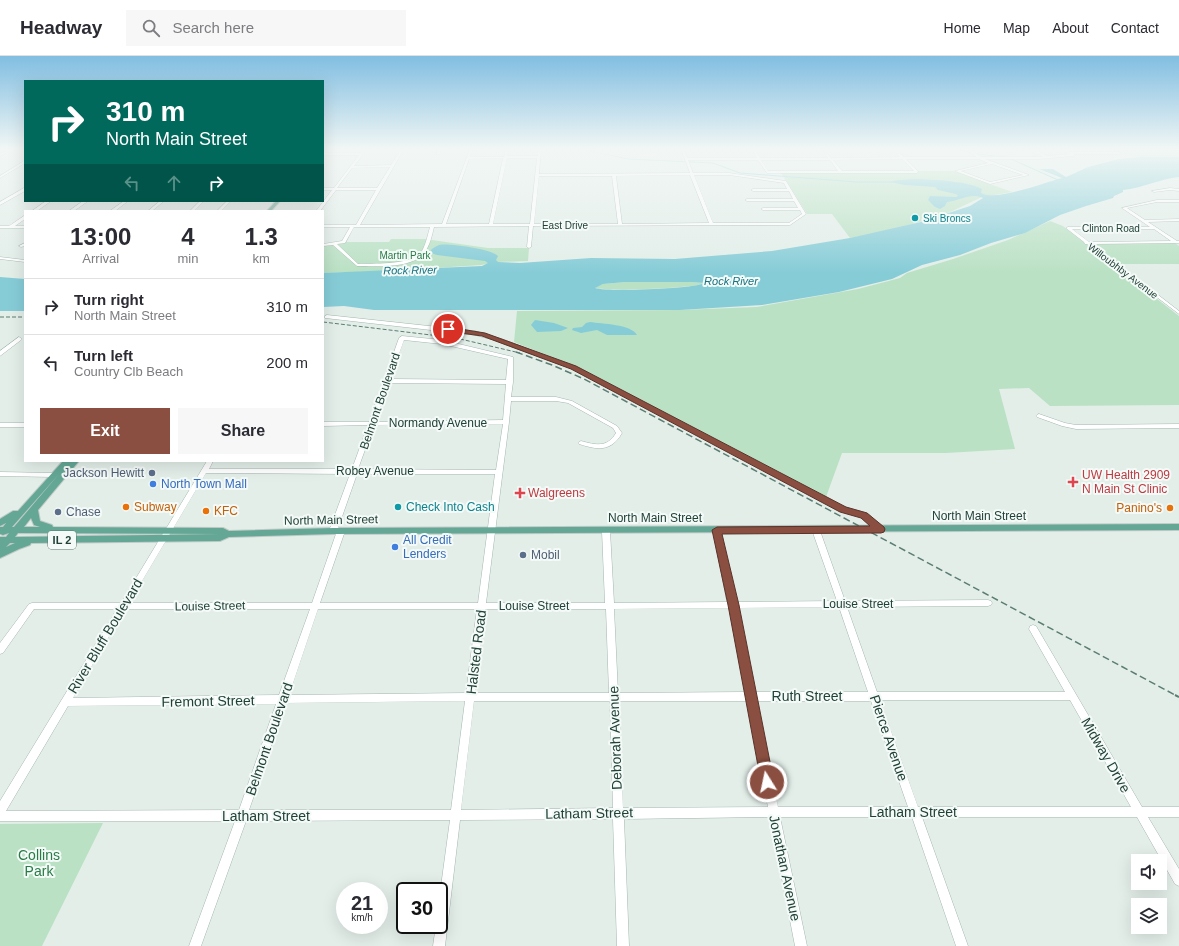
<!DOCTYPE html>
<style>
body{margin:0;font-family:Helvetica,sans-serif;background:#f7f7f7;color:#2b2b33;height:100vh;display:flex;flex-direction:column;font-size:15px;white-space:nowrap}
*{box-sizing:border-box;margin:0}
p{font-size:13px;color:#7c7c81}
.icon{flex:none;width:22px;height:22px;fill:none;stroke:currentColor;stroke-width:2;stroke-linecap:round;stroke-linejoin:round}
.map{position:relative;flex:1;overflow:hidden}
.side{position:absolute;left:24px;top:154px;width:300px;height:252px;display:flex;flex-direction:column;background:#fff;border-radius:0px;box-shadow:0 4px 16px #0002}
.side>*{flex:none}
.banner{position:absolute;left:24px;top:24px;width:300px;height:122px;border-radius:0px;box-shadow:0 4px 16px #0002;background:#00695c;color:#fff;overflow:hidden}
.fabs{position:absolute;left:1131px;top:798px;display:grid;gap:8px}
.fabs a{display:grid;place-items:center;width:36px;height:36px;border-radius:0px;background:#fff;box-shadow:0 4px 16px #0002;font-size:20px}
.speed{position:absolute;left:336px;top:826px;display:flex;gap:8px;font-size:20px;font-weight:700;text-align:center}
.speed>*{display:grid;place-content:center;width:52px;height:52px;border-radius:50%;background:#fff;box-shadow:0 4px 16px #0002;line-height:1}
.speed small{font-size:10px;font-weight:400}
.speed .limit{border:2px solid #111;border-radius:6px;background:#fff;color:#111}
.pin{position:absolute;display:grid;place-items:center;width:34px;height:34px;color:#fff;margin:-17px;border:2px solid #fff;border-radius:50%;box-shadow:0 1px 4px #0007}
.me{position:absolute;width:44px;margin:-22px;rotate:350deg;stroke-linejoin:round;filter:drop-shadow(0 0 3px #0008)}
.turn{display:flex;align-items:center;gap:14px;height:84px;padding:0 16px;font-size:18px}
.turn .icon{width:52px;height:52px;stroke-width:2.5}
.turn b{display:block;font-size:28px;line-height:34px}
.lanes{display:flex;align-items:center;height:38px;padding:0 16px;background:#0003;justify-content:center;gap:20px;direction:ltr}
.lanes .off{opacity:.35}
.eta{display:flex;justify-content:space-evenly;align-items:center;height:68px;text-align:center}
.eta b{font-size:24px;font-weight:700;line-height:28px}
.primary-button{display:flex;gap:8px;margin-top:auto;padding:8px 16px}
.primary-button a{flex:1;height:46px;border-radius:0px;background:#8a4f40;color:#fff;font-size:16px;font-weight:700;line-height:46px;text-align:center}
.primary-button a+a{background:#f7f7f7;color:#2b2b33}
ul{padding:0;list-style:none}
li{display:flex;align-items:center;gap:12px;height:56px;padding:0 16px;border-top:1px solid #e1e1e2}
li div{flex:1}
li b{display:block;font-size:15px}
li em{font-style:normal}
header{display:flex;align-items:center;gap:24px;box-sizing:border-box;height:56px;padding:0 20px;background:#fff;border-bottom:1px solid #e1e1e2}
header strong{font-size:19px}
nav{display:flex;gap:22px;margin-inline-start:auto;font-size:14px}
.search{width:280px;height:36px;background:#f7f7f7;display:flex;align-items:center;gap:10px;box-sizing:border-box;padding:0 14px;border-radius:0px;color:#7c7c81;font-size:15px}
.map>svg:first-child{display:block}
.green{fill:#bae1c4}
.water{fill:#86ccd7;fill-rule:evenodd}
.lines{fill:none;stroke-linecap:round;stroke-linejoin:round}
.stream{stroke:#86ccd7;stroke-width:1}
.minor-casing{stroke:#a5b7b0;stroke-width:1}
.major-casing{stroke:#c1cac7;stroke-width:2}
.minor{fill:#fff;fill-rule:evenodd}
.major{fill:#64a795;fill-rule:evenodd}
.rail-far2{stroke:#5b7d73;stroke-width:1;stroke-dasharray:4 2;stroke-linecap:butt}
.rail-far1{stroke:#5b7d73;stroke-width:1.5;stroke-dasharray:7 3.5;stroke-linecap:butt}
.rail{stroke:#5b7d73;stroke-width:2;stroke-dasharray:12 6;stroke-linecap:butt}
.route{fill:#8a4f40;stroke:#5a332a}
.culture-dot{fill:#0f9aa8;stroke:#f4faf7;stroke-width:1.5}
.service-dot{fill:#5c6f8a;stroke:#f4faf7;stroke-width:1.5}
.health-dot{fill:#e0444e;stroke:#f4faf7;stroke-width:1.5}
.shop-dot{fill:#3f7fe0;stroke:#f4faf7;stroke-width:1.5}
.food-dot{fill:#e8710a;stroke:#f4faf7;stroke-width:1.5}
.labels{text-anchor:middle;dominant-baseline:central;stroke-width:4;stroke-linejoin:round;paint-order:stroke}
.far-culture-label{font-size:10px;fill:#0d838f;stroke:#f4faf7;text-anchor:start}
.far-street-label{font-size:10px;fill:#214138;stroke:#f4faf7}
.far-park-label{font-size:10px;fill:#277c47;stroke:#f4faf7}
.far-water-label{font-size:11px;font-style:italic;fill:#157283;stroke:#f4faf7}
.shield{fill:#f4faf7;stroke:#607871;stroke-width:1}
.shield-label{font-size:11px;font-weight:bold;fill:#214138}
.street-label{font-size:12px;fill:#214138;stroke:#f4faf7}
.service-label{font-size:12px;fill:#4e5e75;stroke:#f4faf7;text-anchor:start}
.health-label{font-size:12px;fill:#be3a42;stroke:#f4faf7;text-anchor:start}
.shop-label{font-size:12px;fill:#366cbe;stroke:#f4faf7;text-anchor:start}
.food-label{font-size:12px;fill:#c56008;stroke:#f4faf7;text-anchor:start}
.culture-label{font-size:12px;fill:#0d838f;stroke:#f4faf7;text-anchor:start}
.near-street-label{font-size:14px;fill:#214138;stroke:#f4faf7}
.near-park-label{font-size:14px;fill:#277c47;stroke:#f4faf7}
</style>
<header>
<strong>Headway</strong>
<div class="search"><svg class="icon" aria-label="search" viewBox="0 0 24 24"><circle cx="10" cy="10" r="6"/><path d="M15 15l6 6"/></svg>Search here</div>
<nav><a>Home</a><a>Map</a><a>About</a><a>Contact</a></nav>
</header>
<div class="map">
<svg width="1179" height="890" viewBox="0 0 1179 890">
<rect width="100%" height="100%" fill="#e3eee9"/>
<!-- green -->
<path class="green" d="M1112 93H1179V101C1158 101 1131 104 1112 93Z
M919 115H954L1012 136 982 141 948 157 890 175 850 182 832 158H807L781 117Z
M1050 165 1063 170 1179 260V349L1050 350 1029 332 999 333 1015 393 946 397H842L826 441 566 307 514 286 517 255 680 254 757 251 858 233 900 222 907 217 953 203 1008 184Z
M391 183H425L488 192H529L528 205 497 206 481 209 388 215 323 217V189L345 186H389Z
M1090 187H1175L1179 190V208H1117Z
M626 226H692L704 227C694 233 607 235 594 232L603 228Z
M103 767 42 890H0V768Z"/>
<!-- water -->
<path class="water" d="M1141 101H1179V121C1160 123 1142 132 1123 134V136L1114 140 1113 142 1086 150 1060 159 1025 177 991 187 960 199 922 209 892 223 839 236 762 249 680 254H374L344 250 323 251V217L482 210 488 207 485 205 437 199 431 197V194C433 192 436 190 439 189 448 187 491 193 498 200L496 204 498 206 520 207 591 202 675 203 772 195 850 182 921 166 970 150 983 142C971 136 959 145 947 146L945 150 940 153 935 151 928 144 930 140 956 141 958 140 956 138 938 134 935 131 905 129 890 126C904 120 969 124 982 133L981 137C995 146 1046 126 1062 122L1039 113H1053L1066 121 1088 111 1119 103ZM626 226H692L704 227C695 233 606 236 595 232L603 228Z
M0 221 25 223V255H0Z
M535 264 554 267 568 272 561 275 537 276 531 269Z
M590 266C602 268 631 268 637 279H607L597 274 581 277 572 274 573 272 582 271 586 267Z"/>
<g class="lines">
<!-- stream -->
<path class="stream" d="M582 93 628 103 713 107 740 117 857 126H892
M956 93 972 97
M977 98 1005 101
M1011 103 1058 124"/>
<defs>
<path id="minor" d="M10 93H14L0 100V98Z
M364 93H367L354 110 391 109 401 93H404L360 169 442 168 470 93H473L470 101H504L506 93H509L507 100H538V93H541L539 118 690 117 681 93H684L687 102H757L752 93H754L760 102H828L822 93H824L831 102 900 101 892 93H894L904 101H977L967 93H969L981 101H1043L1032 93H1035L1047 100 1071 98H1068L1069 96H1119L1121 97 1119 98H1074L1075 99 1073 100 1039 103H985L1029 119 990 128 955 115 988 107 979 103H906L918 115 917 117H767L758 104H688L693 117H729L786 125 806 158 790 169 533 170 531 191 529 192 527 191 529 170 434 171C432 179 430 190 424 197 412 213 375 210 357 210L333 189 323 190V188L342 185 350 171H323V169H356L376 134H336L320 155H316L332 134H323V132H334L359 99H323V97H360ZM503 102 489 168H446L469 103ZM507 102H537L530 168H493ZM902 103 914 115H842L833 104ZM761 104H830L838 115H768ZM992 108 1023 119 990 126 961 115ZM390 111 377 132H337L352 112ZM690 119 709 167 622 168 616 120ZM694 119H729L784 127 787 133H753L751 134 753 135H789L793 143H747L745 144 747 145H794L798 152H763L761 153 763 154H800L802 158 789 167H713ZM539 120H612L618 168H534ZM354 171H430C428 178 426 188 422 195 412 210 374 207 358 208L337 188 345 187Z
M439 93H442L440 98 438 99 436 98Z
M24 105H25V107L0 122V120Z
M24 132H25V135L0 149V146Z
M1170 132 1179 133V135L1170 134 1154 136 1152 135Z
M1157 144H1179V146H1157L1127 152 1145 164 1179 163V165L1148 166 1177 185H1179V187L1092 188 1179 255V258L1087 188H1085L1084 186 1066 172 1068 171H1150L1122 152ZM1072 173H1154L1171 185 1089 186Z
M46 145H51L37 155H32Z
M83 145H88L74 155H69Z
M124 145H128L115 155H110Z
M160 145H164L152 155H148Z
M200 145H204L194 155H190Z
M227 145H231L221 155H217Z
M24 160H25V163L15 170H25V172H0V170H9Z
M25 187V190L21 191 19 190Z
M0 201 25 204V206L0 203Z
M327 259 475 275 502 283 576 311 845 451 867 457 885 473 884 475H878L862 461 840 455 572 313 498 285 475 279 325 262V260Z
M402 280 442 284 513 301V326L511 341H556L572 345 617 370 622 377C611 396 598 394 579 388L578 387 579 386 581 385C596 389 607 392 616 377L613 372 568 347 556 345H511L509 366 486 547H605L602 475 603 473H609L610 475 614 547 727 546 713 474 714 472H720L721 474 736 546 837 545 812 474 813 472H819L845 545 988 544 991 545 992 547 991 549 988 550 847 551 877 636H1065L1029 573 1030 570 1033 569 1036 570 1142 751H1179V761H1148L1179 813V830L1175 828 1137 761H922L968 890H956L912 761H780L807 890H795L770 761 624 763 629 890H617L613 763 460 764 445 890H433L436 869H439V845L450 764 246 765 201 890H189L235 765H0V745L117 553H34L3 597 0 598V587L29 548 32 547H121L207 405H213L209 413H352L368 369 323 370V366H369L399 282ZM404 284 442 288 508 303 506 324 390 323ZM389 327 506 328 503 364 375 366ZM503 368 496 414 358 413 374 369ZM206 417 350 418 329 475 330 477H336L337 475 357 418H495L478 547H320L345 475 344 473H338L337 475 312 547H129ZM839 551 868 636H754L737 552ZM729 552 745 636 618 637 614 553ZM125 553H310L279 639 73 642ZM318 553H477L466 637 289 639ZM485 553H606L609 637H475ZM880 644H1070L1131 751H918ZM465 645 451 754H249L286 647ZM474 645H610L613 752 461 754ZM619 645H747L768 751 623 752ZM756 645H871L908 751H778ZM276 648 239 754 6 755 68 650Z
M19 281 22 283 21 284 0 300V295Z
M1039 358 1065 367 1076 369 1179 368V372L1076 373 1062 370 1037 361 1036 360 1037 359Z
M0 367H25V371H0Z
M0 416 54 417 57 419 54 421 0 420Z"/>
<path id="major" d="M323 93H326L323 95Z
M276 145H280L271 155H267Z
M63 405H79L38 454 40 465 52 469 53 471 223 472 229 475 333 472 1179 468V474L333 478 229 481 220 485 31 487 30 489 19 493 0 502V481H6L9 477 3 479 0 478V471H3L6 467 0 470V463L13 455H18ZM59 418 14 471H12ZM31 462 34 469 40 471H24ZM18 477 220 478 15 481ZM10 487H15L6 491Z"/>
</defs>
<!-- minor casing -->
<use href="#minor" class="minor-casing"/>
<!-- major casing -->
<use href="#major" class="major-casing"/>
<!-- minor -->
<use href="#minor" class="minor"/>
<!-- major -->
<use href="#major" class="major"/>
<!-- rail-far2 -->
<path class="rail-far2" d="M0 261H25
M323 266 456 282 520 297"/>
<!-- rail-far1 -->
<path class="rail-far1" d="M516 296 552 309 584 323 1177 640"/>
<!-- rail -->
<path class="rail" d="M1175 639 1179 641"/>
</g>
<!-- sky -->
<linearGradient id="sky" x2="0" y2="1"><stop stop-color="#81bee1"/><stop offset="0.43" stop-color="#f2f7f5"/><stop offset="1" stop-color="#f2f7f5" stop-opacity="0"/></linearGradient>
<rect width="1179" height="217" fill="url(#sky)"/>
<!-- route -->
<path class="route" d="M448 271 485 277 576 310 846 451 867 457 884 471 885 473 884 476 881 477 722 478 739 549 774 726 772 731 767 733 763 731 761 726 728 549 712 474 717 471 870 470 861 462 840 456 571 313 482 280 446 275 445 273Z"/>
<!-- markers -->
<g class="culture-dot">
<circle cx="915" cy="162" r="4"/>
<circle cx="398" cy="451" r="4"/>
</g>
<g class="service-dot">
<circle cx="152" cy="417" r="4"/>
<circle cx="58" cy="456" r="4"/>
<circle cx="523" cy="499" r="4"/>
</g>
<g class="health-dot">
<path d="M1071 420h4v4h4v4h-4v4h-4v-4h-4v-4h4z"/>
<path d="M518 431h4v4h4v4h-4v4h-4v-4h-4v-4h4z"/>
</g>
<g class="shop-dot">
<circle cx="153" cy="428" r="4"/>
<circle cx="395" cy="491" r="4"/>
</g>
<g class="food-dot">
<circle cx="126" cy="451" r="4"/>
<circle cx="1170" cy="452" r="4"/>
<circle cx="206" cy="455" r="4"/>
</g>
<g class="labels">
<!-- far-culture labels -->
<g class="far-culture-label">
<text x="923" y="162">Ski Broncs</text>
</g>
<!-- far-street labels -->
<g class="far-street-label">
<text x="565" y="169">East Drive</text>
<text x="1111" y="172">Clinton Road</text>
<text transform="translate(1123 215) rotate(37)">Willoubhby Avenue</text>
</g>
<!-- far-park labels -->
<g class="far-park-label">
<text x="405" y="199">Martin Park</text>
</g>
<!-- far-water labels -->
<g class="far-water-label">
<text transform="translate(410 214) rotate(-1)">Rock River</text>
<text x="731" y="225">Rock River</text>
</g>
<!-- shield labels -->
<rect class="shield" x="48" y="475" width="28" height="18" rx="3"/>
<g class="shield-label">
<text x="62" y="484">IL 2</text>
</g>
<!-- street labels -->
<g class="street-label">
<text transform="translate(380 345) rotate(-71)">Belmont Boulevard</text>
<text x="438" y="367">Normandy Avenue</text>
<text x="375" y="415">Robey Avenue</text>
<text x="979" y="460">North Main Street</text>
<text x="655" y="462">North Main Street</text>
<text transform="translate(331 464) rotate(-1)">North Main Street</text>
<text x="858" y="548">Louise Street</text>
<text transform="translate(210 550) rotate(-1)">Louise Street</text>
<text x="534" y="550">Louise Street</text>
</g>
<!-- service labels -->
<g class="service-label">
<text x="144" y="417" text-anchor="end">Jackson Hewitt</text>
<text x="66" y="456">Chase</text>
<text x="531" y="499">Mobil</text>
</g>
<!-- health labels -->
<g class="health-label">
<text x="1082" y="419">UW Health 2909<tspan x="1082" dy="14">N Main St Clinic</tspan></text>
<text x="528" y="437">Walgreens</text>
</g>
<!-- shop labels -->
<g class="shop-label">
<text x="161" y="428">North Town Mall</text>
<text x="403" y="484">All Credit<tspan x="403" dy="14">Lenders</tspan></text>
</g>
<!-- food labels -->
<g class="food-label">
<text x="134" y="451">Subway</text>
<text x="1162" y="452" text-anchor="end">Panino's</text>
<text x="214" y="455">KFC</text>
</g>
<!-- culture labels -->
<g class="culture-label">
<text x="406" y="451">Check Into Cash</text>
</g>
<!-- near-street labels -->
<g class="near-street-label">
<text transform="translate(105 580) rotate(-59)">River Bluff Boulevard</text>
<text transform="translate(476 596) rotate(-83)">Halsted Road</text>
<text x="807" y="640">Ruth Street</text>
<text transform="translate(208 645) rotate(-1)">Fremont Street</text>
<text transform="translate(615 682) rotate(-92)">Deborah Avenue</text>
<text transform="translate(889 682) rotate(71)">Pierce Avenue</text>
<text transform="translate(269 683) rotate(-71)">Belmont Boulevard</text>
<text transform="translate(1106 699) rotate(60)">Midway Drive</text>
<text x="913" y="756">Latham Street</text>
<text transform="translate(589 757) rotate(-1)">Latham Street</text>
<text x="266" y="760">Latham Street</text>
<text transform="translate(785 812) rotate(78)">Jonathan Avenue</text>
</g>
<!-- near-park labels -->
<g class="near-park-label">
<text x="39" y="799">Collins<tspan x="39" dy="16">Park</tspan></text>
</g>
</g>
</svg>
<div class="fabs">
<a><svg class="icon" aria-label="sound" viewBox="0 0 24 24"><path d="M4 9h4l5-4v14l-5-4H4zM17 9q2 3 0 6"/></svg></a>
<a><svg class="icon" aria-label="layers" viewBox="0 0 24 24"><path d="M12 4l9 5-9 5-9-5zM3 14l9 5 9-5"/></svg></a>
</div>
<div class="speed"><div>21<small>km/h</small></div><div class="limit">30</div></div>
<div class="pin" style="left:448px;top:273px;background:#d93025"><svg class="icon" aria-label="arrive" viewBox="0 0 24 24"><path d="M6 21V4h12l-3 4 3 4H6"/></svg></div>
<svg class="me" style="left:767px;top:726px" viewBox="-20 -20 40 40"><circle r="17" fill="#8a4f40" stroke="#fff" stroke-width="3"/><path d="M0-11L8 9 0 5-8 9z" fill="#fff"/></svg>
<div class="banner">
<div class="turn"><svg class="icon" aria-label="right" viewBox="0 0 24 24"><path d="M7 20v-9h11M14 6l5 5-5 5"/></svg><div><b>310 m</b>North Main Street</div></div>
<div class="lanes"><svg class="icon off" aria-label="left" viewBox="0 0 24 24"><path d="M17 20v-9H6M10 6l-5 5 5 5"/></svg><svg class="icon off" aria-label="ahead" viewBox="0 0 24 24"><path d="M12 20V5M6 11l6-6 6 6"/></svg><svg class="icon" aria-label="right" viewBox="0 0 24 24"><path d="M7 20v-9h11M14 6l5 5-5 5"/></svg></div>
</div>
<section class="side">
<div class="eta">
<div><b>13:00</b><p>Arrival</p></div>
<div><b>4</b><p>min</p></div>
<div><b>1.3</b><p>km</p></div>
</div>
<ul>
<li><svg class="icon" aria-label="right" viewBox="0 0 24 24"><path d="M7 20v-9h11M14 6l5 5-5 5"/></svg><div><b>Turn right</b><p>North Main Street</p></div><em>310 m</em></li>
<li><svg class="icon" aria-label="left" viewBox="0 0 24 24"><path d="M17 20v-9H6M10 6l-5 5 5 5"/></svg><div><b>Turn left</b><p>Country Clb Beach</p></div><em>200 m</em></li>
</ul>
<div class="primary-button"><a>Exit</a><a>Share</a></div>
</section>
</div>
